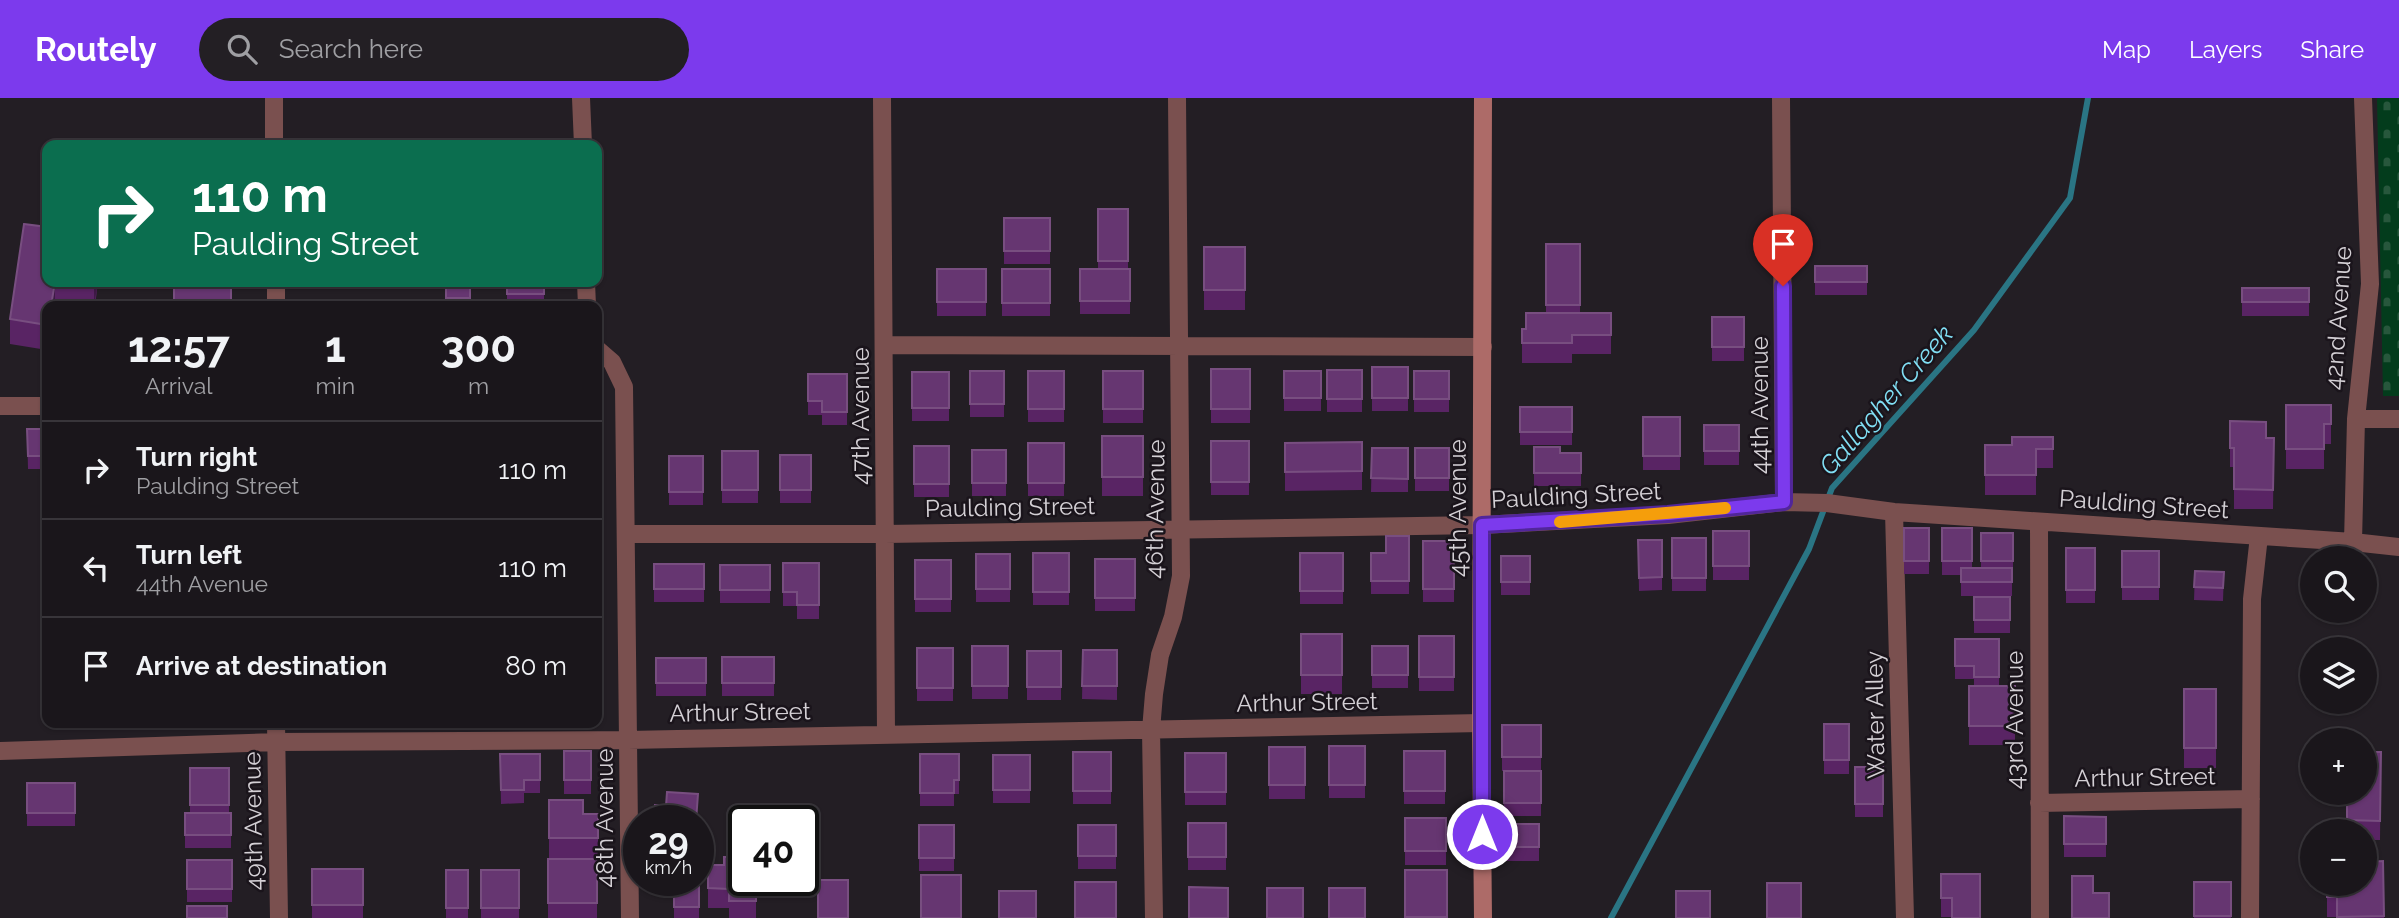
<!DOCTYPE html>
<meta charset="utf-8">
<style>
body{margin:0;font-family:Raleway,sans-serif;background:#231f24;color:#f1f3f6;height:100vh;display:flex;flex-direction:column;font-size:26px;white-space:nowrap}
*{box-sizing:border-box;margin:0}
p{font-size:23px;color:#9f9fa3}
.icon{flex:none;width:38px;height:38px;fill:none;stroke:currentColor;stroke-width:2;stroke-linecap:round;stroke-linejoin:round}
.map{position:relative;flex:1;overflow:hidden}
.panel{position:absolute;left:42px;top:203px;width:560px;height:427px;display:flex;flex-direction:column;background:#1a161b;border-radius:14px;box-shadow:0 2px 5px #0004,0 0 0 2px #38353a}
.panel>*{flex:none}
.top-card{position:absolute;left:42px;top:42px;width:560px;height:147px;border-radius:14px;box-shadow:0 2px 5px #0004,0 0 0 2px #38353a;background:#0b6e4f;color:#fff;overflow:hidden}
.controls{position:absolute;left:2300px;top:448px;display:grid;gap:14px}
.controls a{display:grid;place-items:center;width:77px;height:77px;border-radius:50%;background:#1a161b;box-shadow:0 2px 5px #0004,0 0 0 2px #38353a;font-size:35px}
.speed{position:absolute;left:623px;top:707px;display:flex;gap:14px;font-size:35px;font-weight:700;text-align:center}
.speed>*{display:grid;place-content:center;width:91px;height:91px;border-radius:50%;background:#1a161b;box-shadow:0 2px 5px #0004,0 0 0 2px #38353a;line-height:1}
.speed small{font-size:18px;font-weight:400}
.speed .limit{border:4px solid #111;border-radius:10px;background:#fff;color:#111}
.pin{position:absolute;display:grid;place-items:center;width:60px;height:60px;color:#fff;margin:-72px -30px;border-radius:50% 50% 50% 0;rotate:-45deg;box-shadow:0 0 7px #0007}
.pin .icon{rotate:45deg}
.me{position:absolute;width:77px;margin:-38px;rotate:0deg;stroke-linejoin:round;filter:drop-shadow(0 0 5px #0008)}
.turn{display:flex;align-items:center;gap:24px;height:147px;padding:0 35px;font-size:32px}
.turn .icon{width:91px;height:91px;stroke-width:2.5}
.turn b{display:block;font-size:49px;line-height:60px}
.eta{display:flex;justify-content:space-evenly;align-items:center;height:119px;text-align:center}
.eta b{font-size:42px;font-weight:700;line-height:49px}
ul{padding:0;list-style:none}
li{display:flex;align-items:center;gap:21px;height:98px;padding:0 35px;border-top:2px solid #38353a}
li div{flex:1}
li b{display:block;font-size:26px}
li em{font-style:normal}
header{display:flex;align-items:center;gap:42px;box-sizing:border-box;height:98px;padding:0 35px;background:#7c3aed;color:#fff}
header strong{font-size:33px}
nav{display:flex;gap:38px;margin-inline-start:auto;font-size:24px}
.search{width:490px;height:63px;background:#231f24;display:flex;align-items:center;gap:18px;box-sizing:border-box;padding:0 24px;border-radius:38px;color:#9f9fa3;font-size:26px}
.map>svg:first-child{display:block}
.cemetery{fill:url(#cemetery-stones)}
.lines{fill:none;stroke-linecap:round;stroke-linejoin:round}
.stream{stroke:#2a7584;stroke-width:6}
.street{stroke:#7a504f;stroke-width:18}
.secondary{stroke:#ad6b68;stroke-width:18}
.wall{fill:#592464}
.shaded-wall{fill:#3e1a46}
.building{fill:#663671;stroke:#784e80;stroke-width:2}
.route-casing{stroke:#51269a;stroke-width:18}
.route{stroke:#7c3aed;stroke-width:12}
.slow{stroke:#f59e0b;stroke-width:12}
.labels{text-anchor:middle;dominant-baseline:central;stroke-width:5;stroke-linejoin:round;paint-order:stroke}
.street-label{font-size:24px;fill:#d4d0d5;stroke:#1a141b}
.water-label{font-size:26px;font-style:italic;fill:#81dff4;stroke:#1a141b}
</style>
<header>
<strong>Routely</strong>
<div class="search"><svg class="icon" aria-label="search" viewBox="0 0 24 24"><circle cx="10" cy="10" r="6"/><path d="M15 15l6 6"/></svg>Search here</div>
<nav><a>Map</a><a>Layers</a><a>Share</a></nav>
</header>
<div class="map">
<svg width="2399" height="820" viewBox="0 0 2399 820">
<defs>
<pattern id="cemetery-stones" width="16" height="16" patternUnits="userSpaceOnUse" patternTransform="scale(1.75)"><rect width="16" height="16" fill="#033c1c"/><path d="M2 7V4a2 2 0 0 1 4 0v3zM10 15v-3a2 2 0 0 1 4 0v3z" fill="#27573c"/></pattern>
</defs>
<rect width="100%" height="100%" fill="#231e24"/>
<!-- cemetery -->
<path class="cemetery" d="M2377 0H2399V298H2383Z"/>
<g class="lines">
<!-- stream -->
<path class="stream" d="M1611 820 1809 451 1832 390 1974 232 2070 100 2088 0"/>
<!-- street -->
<path class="street" d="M274 0V47
M581 0 583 47
M882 0 886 635
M1781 0 1784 404
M276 184V208
M586 184 587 208
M884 247 1483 249
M597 251 612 264 624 289 630 820
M0 308H47
M2356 321H2399
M1894 414 1905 820
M2039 424 2040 820
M627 436H885L1482 427 1668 417 1784 404 1827 405 1894 414 2353 444 2399 449
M2353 444 2356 321 2370 186 2363 0
M276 625 279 820
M0 653 276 644 628 642 1481 625
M2039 705 2251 701
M1154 820 1151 632 1154 596 1160 557 1173 519 1181 478 1177 0
M2250 820 2252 501 2259 438"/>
<!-- secondary -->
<path class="secondary" d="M1483 820 1481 625 1483 0"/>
</g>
<!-- wall -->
<path class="wall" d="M1098 111H1128V171H1130V216H1080V171H1098Z
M1004 120H1050V166H1004Z
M1546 146H1580V215H1611V256H1572V265H1522V231H1526L1546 215Z
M1204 149H1245V212H1204Z
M1815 168H1867V197H1815Z
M937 171H986V218H937Z
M1002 171H1050V218H1002Z
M47 184H98L95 208H47V252L10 246V221Z
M188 184H231V208L188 190Z
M446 184H470V208H446Z
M507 184H544V208H507Z
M2242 190H2309V218H2242Z
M1712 219H1744V263H1712Z
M1372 269H1408V313H1372Z
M1211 271H1250V325H1211Z
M1327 272H1362V314H1327Z
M970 273H1004V319H970Z
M1028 273H1064V324H1028Z
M1103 273H1143V325H1103Z
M1284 273H1321V313H1284Z
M1414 273H1449V314H1414Z
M912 274H949V323H912Z
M808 276H847V327H822V317H808Z
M2286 307H2331V346H2324V371H2286Z
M1520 309H1572V347H1520Z
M1643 319H1680V372H1643Z
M2230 323 2266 340H2274L2273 411H2234V369H2230Z
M1704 327H1739V367H1704Z
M27 331H47V371H28Z
M1102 338H1143V398H1102Z
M2053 339V370H2036V397H1985V347H2012Z
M1211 343H1249V397H1211Z
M1362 344V392L1285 393V345Z
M1028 345H1064V398H1028Z
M914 348H949V399H914Z
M1534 349 1560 355H1581V388H1534Z
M1372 350H1408V394H1371Z
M1415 350H1449V393H1415Z
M972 352H1006V398H972Z
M722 353H758V405H722Z
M780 357H811V405H780Z
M669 358H703V407H669Z
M1904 430H1929V476H1904Z
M1942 430H1972V470H1981V435H2013V476H2012V498H1961V477H1942Z
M1713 433H1749V482H1713Z
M1409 438V496H1371V455H1386Z
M1672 440H1706V493H1672Z
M1638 442H1662V492L1639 493Z
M1423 443H1454V504H1423Z
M2066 450H2095V505H2066Z
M2122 453H2159V502H2122Z
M1033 455H1069V507H1033Z
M1300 455H1343V506H1300Z
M976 456H1010V504H976Z
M1501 458H1530V497H1501Z
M1095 461H1135V513H1095Z
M915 462H951V514H915Z
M783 465H819V521H797V508H783Z
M654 466H704V504H654Z
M720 467H770V505H720Z
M2195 473 2224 474 2223 503 2194 502Z
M1974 499H2010V535H1974Z
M1301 536H1342V596H1301Z
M1419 538H1454V593H1419Z
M1955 541H1999V588H2015V647H1969V588H1974V581H1955Z
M972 548H1008V601H972Z
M1372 548H1408V590H1372Z
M917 550H953V603H917Z
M1083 552H1117V602L1082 601Z
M1027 553H1061V602H1027Z
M722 559H774V598H722Z
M656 560H706V598H656Z
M2184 591H2216V670H2184Z
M1824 626H1849V676H1824Z
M1502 627H1541V673H1502Z
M1329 648H1365V700H1329Z
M1269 649H1305V701H1269Z
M564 653H591V696H564Z
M1404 653H1445V706H1404Z
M1073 654H1111V706H1073Z
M2381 654 2380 742H2364V733H2347V695Z
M1185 655H1226V707H1185Z
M500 656H540V695H524V705L501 706Z
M920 656H959V696H954V708H920Z
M993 657H1030V705H993Z
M1855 669H1883V719H1855Z
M190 670H229V715H231V750H185V715H190Z
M1504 673H1541V718H1504Z
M27 685H75V728H27Z
M549 702 583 716H598V760H549Z
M2064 718 2106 719V759H2064Z
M1405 720H1446V767H1405Z
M1188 725H1226V772H1188Z
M1506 726H1539V763H1506Z
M744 727V740L733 741 732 729Z
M919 727H954V773H919Z
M1078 727H1116V771H1078Z
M548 761H597V820H548Z
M187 762H232V804H187Z
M2383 763 2384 820H2337V819H2327V786Z
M708 767H724L756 782V820H729V810H708Z
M312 771H363V820H312Z
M446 772H468V820H446Z
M481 772H519V820H481Z
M1405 772H1447V820H1405Z
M1941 776H1980L1952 819H1941Z
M699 777V820H674V782Z
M2194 784H2231V820H2194Z"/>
<!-- shaded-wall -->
<path class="shaded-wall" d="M55 184V208H51Z
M95 184H98L94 208V189Z"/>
<!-- building -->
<path class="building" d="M1098 111H1128V163H1098Z
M1004 120H1050V153H1004Z
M24 126 47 129V184H55L51 208H47V227L10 221Z
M1546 146H1580V207H1546Z
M1204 149H1245V192H1204Z
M1815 168H1867V184H1815Z
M937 171H986V204H937Z
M1002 171H1050V205H1002Z
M1080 171H1130V203H1080Z
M58 184H95L94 189Z
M446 184H470V200H446Z
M507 184H544V196H507Z
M174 190H231V208H174Z
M2242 190H2309V204H2242Z
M1526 215H1611V237H1572V245H1522V231H1526Z
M1712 219H1744V249H1712Z
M1372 269H1408V300H1372Z
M1211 271H1250V311H1211Z
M1327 272H1362V301H1327Z
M970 273H1004V306H970Z
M1028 273H1064V311H1028Z
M1103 273H1143V311H1103Z
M1284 273H1321V300H1284Z
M1414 273H1449V301H1414Z
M912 274H949V310H912Z
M808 276H847V314H822V303H808Z
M2286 307H2331V326H2324V351H2286Z
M1520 309H1572V334H1520Z
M1643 319H1680V358H1643Z
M2230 323 2266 324V340H2274L2273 392 2234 391V350H2230Z
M1704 327H1739V353H1704Z
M27 331H47V358H28Z
M1102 338H1143V379H1102Z
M2012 339H2053V351H2036V377H1985V347H2012Z
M1211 343H1249V384H1211Z
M1362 344V373L1285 374V345Z
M1028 345H1064V385H1028Z
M914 348H949V386H914Z
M1534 349H1560V355H1581V375H1534Z
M1372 350H1408V381L1371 380Z
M1415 350H1449V380H1415Z
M972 352H1006V385H972Z
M722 353H758V392H722Z
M780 357H811V392H780Z
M669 358H703V394H669Z
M1904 430H1929V463H1904Z
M1942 430H1972V463H1942Z
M1713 433H1749V468H1713Z
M1981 435H2013V463H1981Z
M1386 438H1409V483H1371V455H1386Z
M1672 440H1706V480H1672Z
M1638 442H1662V479L1639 480Z
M1423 443H1454V491H1423Z
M2066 450H2095V492H2066Z
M2122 453H2159V489H2122Z
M1033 455H1069V494H1033Z
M1300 455H1343V493H1300Z
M976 456H1010V491H976Z
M1501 458H1530V484H1501Z
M1095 461H1135V500H1095Z
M915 462H951V501H915Z
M783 465H819V507H797V494H783Z
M654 466H704V491H654Z
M720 467H770V492H720Z
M1961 470H2012V484H1961Z
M2195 473 2224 474 2223 490 2194 489Z
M1974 499H2010V522H1974Z
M1301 536H1342V577H1301Z
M1419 538H1454V579H1419Z
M1955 541H1999V579H1974V568H1955Z
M972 548H1008V588H972Z
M1372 548H1408V577H1372Z
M917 550H953V590H917Z
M1083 552H1117V588H1082Z
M1027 553H1061V589H1027Z
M722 559H774V585H722Z
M656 560H706V585H656Z
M1969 588H2015V628H1969Z
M2184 591H2216V650H2184Z
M1824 626H1849V662H1824Z
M1502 627H1541V659H1502Z
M1329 648H1365V687H1329Z
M1269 649H1305V687H1269Z
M564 653H591V682H564Z
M1404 653H1445V693H1404Z
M1073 654H1111V693H1073Z
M2364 654H2381L2380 723 2347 722V695H2364Z
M1185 655H1226V694H1185Z
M500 656H540V682H524V692H501Z
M920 656H959V682H954V695H920Z
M993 657H1030V692H993Z
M1855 669H1883V706H1855Z
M190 670H229V707H190Z
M1504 673H1541V705H1504Z
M27 685H75V715H27Z
M667 694 698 696 696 723H654L655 707 666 708Z
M549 702H583V716H598V740H549Z
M185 715H231V737H185Z
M2064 718 2106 719V746H2064Z
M1405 720H1446V753H1405Z
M1188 725H1226V759H1188Z
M1506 726H1539V749H1506Z
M744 727V733L733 735 732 729Z
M919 727H954V760H919Z
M1078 727H1116V758H1078Z
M724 759H744V782H756V803H729V791L708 790V767H724Z
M548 761H597V805H548Z
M187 762H232V791H187Z
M2383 763 2384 818 2337 819V799H2327V786H2364V764Z
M312 771H363V807H312Z
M446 772H468V810H446Z
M481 772H519V810H481Z
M1405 772H1447V819H1405Z
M1941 776H1980V820H1952V800H1941Z
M698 777H699V809H674V782H698Z
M921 777H961V820H921Z
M2072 778H2093V795H2109V820H2072Z
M818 782H848V820H818Z
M1075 784H1116V820H1075Z
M2194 784H2231V818H2194Z
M1767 785H1801V820H1767Z
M1189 789 1228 790V820H1189Z
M1267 790H1303V820H1267Z
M1329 790H1365V820H1329Z
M999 793H1036V820H999Z
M1676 793H1710V820H1676Z
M187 808H227V820H187Z"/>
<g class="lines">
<defs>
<path id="route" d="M1482 736V427L1668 416 1784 404 1783 188"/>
</defs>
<!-- route casing -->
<use href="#route" class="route-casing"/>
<!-- route -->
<use href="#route" class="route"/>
<!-- slow -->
<path class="slow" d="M1560 424 1725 410"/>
</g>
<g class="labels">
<!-- street labels -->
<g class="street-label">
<text transform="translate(2338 220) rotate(-86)">42nd Avenue</text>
<text transform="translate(1759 307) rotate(-90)">44th Avenue</text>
<text transform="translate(860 318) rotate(-90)">47th Avenue</text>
<text transform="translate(1576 397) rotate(-3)">Paulding Street</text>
<text transform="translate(2144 406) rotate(4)">Paulding Street</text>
<text transform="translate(1010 409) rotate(-1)">Paulding Street</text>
<text transform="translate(1457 410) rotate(-90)">45th Avenue</text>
<text transform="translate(1155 411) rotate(-89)">46th Avenue</text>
<text transform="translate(1307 604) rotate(-1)">Arthur Street</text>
<text transform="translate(740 614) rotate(-1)">Arthur Street</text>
<text transform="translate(1875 617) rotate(-91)">Water Alley</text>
<text transform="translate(2014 622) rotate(-90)">43rd Avenue</text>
<text transform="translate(2145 679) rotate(-1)">Arthur Street</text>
<text transform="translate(604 720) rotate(-90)">48th Avenue</text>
<text transform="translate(253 723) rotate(-91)">49th Avenue</text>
</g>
<!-- water labels -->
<g class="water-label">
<text transform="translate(1886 302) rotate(-49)">Gallagher Creek</text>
</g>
</g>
</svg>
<div class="controls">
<a><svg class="icon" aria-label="search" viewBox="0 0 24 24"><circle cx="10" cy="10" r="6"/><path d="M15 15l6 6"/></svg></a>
<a><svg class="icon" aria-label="layers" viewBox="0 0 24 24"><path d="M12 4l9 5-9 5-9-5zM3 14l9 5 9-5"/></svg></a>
<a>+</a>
<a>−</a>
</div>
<div class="speed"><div>29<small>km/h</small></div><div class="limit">40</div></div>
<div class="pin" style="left:1783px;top:188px;background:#d93025"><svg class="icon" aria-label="arrive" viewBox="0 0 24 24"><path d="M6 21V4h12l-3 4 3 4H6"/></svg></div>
<svg class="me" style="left:1482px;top:736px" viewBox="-20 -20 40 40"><circle r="17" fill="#7c3aed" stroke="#fff" stroke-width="3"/><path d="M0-11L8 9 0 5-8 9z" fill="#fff"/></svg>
<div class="top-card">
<div class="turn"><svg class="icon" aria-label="right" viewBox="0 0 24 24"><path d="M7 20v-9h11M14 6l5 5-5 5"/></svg><div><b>110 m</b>Paulding Street</div></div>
</div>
<section class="panel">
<div class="eta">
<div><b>12:57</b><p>Arrival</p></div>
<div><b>1</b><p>min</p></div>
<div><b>300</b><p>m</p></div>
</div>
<ul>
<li><svg class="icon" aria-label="right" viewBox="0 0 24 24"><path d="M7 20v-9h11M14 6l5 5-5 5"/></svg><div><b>Turn right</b><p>Paulding Street</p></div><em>110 m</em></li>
<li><svg class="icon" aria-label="left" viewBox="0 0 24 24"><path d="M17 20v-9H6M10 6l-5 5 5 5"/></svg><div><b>Turn left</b><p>44th Avenue</p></div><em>110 m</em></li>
<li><svg class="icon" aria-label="arrive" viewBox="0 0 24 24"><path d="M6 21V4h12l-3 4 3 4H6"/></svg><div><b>Arrive at destination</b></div><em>80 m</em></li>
</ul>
</section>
</div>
